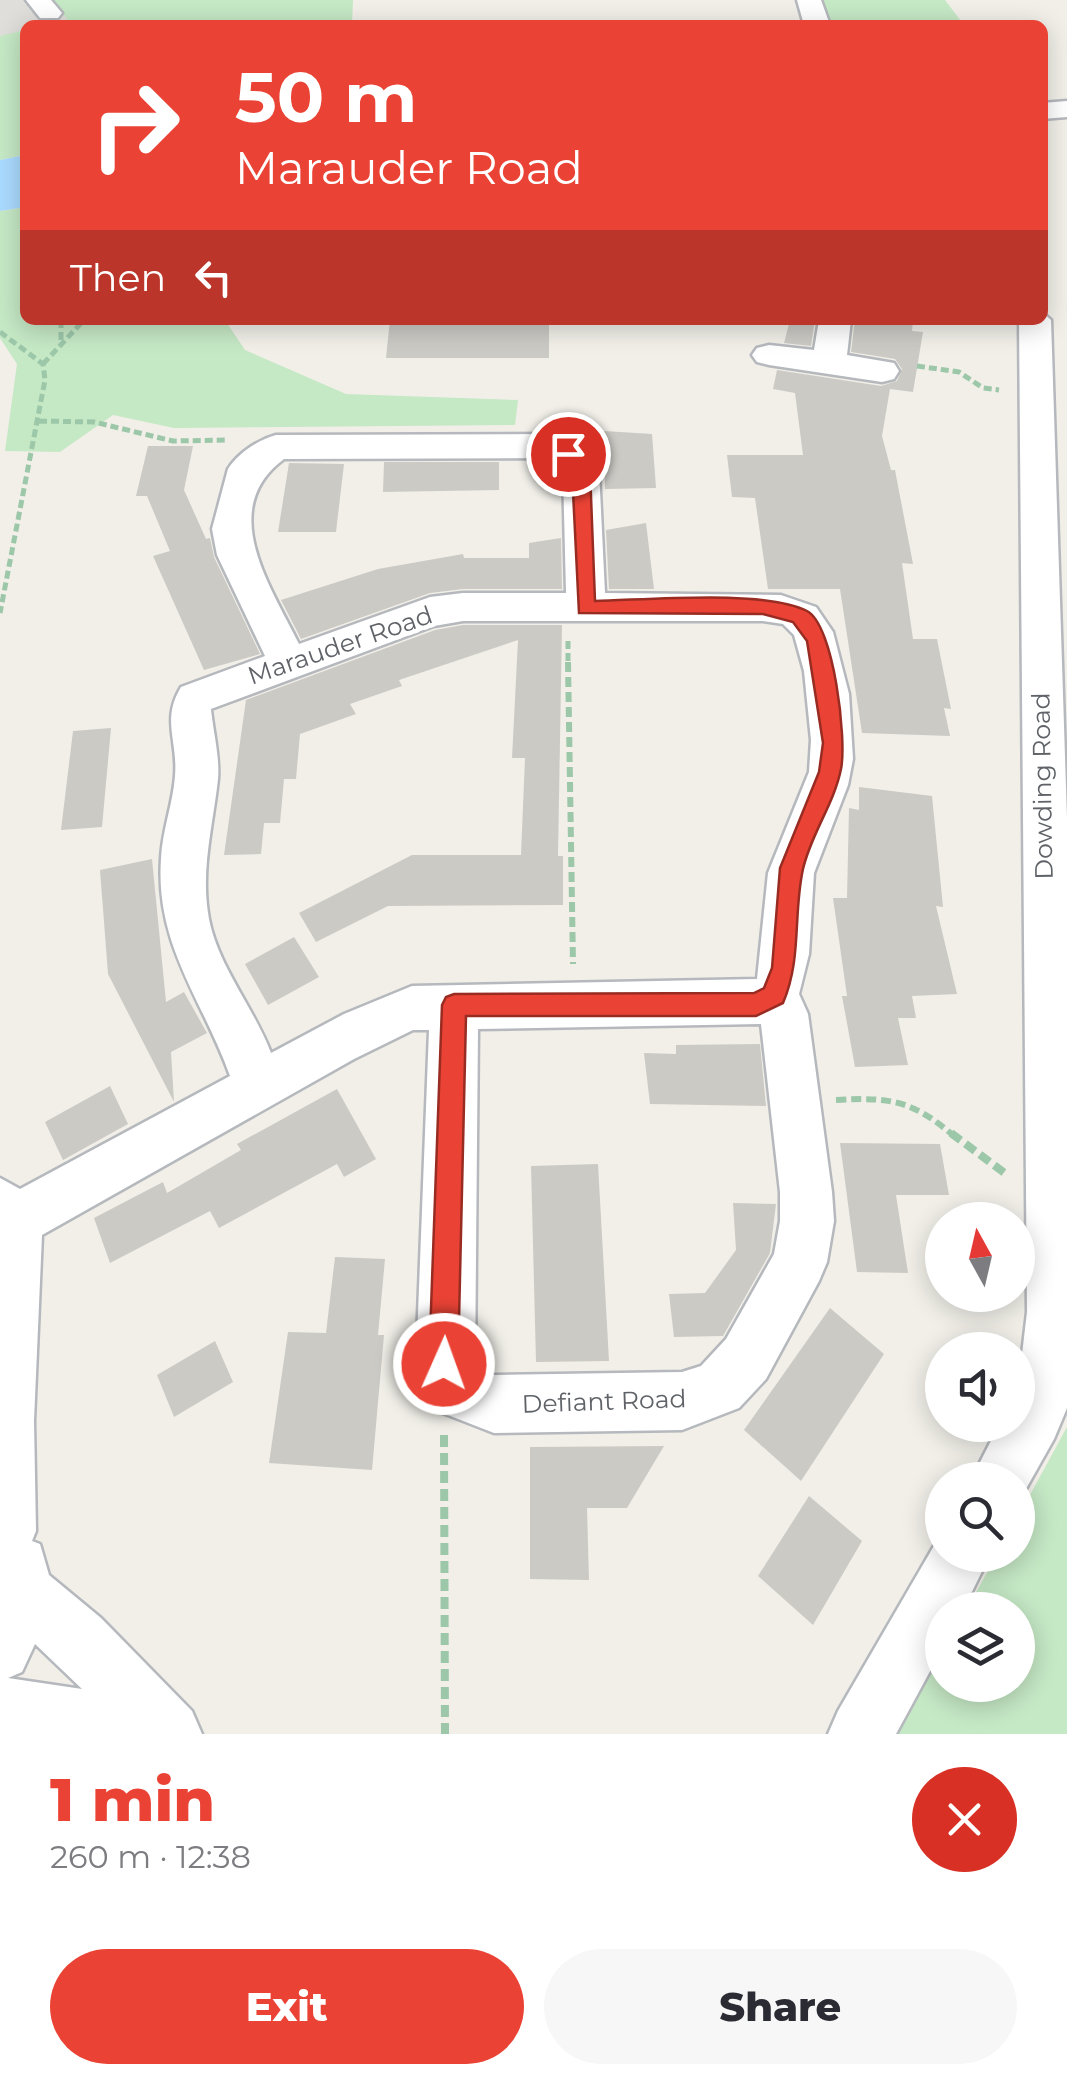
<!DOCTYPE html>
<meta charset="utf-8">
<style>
body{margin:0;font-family:Montserrat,sans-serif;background:#f7f7f7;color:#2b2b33;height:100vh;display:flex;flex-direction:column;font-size:38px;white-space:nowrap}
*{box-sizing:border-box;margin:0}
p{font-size:32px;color:#7c7c81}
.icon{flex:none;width:55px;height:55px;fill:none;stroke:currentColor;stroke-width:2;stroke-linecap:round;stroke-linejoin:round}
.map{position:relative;height:1734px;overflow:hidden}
.side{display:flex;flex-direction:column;background:#fff;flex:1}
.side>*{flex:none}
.top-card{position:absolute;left:20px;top:20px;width:1028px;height:305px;border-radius:15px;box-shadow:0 5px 25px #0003;background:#ea4335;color:#fff;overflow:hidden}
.needle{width:65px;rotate:352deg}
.fabs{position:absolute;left:925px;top:1202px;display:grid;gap:20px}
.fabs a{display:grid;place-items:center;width:110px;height:110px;border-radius:50%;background:#fff;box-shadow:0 5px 25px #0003;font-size:50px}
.pin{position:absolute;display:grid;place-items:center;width:85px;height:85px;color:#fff;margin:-42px;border:5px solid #fff;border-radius:50%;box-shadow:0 2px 10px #0007}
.me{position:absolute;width:110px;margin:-55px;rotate:2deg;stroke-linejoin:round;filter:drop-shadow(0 0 8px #0008)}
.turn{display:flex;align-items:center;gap:35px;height:210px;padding:0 50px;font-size:45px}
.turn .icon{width:130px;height:130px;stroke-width:2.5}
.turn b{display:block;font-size:70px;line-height:85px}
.then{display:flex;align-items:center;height:95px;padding:0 50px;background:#0003;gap:20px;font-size:38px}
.round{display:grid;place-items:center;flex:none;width:105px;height:105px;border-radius:52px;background:#f7f7f7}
.head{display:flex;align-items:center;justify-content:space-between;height:170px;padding:0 50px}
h1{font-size:60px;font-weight:800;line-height:75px;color:#ea4335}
.primary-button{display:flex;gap:20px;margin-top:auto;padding:20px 50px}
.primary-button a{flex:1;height:115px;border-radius:60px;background:#ea4335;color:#fff;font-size:40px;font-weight:800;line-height:115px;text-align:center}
.primary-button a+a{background:#f7f7f7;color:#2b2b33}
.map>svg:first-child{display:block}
.industrial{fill:#e0deda}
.green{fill:#c5e8c5}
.water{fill:#aadaff}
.building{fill:#cccac5}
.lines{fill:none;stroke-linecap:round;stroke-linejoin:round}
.minor-casing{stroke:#b5b8bc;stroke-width:5}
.path-far3{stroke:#9cc7a9;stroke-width:4;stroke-dasharray:6 2.5;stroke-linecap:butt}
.path-far2{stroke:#9cc7a9;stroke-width:5;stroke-dasharray:8 4;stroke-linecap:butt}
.path-far1{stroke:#9cc7a9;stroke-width:6;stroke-dasharray:10 5;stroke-linecap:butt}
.path{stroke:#9cc7a9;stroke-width:8;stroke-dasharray:12 6;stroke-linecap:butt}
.minor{fill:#fff;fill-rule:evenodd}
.route{fill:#ea4335;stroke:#982c22;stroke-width:2.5}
.labels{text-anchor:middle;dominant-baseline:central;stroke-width:9;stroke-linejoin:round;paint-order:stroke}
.street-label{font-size:25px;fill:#5f6368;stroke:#fff}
</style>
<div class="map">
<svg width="1067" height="1734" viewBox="0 0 1067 1734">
<rect width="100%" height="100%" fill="#f1efe8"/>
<!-- industrial -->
<path class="industrial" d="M0 0H48L75 25H25V114L0 118Z"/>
<!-- green -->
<path class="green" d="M48 0H353L352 25H46L68 19Z
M810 0H945L964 25H817Z
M25 30V155L0 160V36Z
M25 207V320H225L245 350 346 394 518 400 515 425 174 428 113 415 60 452 5 451 17 364 0 338V211Z
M1067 1427V1734H898L942 1653V1685H1018V1610H966L997 1555H1018V1517Z"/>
<!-- water -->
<path class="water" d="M25 155V207L0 211V160Z"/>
<!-- building -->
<path class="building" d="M390 320H549V358H386Z
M790 320H815L811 346 784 343Z
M855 320H913L912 331 923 332 913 392 890 389 882 436 891 470H895L913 564 902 563 913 639H937L951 709 944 708 950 736 862 733 840 589H768L755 498 732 497 727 455H803L795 393 773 389 777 370 881 386 897 381 902 369 895 359 851 352Z
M604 431 652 434 656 488 605 489Z
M148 446H193L184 490 206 539 210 538 214 557 260 654 204 670 153 556 170 551 147 496H136Z
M384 462H499V490L383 492Z
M289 463 344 464 336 532H278Z
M646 523 654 589H609L606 530Z
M561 538 562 589H463L430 593 301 639 281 600 378 569 463 554 464 558H529V543Z
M463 625H562L558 856H563V905L388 906 316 942 299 913 412 855H521L525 758H512L518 640 399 680 402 686 350 704 356 714 300 734 296 779H284L280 823H264L261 854 224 855 246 700 435 630Z
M111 728 102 827 61 830 73 731Z
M859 787 932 796 943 907 936 906 957 994 912 996 916 1018H898L908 1065 855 1067 842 996H847L833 898H847L849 808 859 810Z
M152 859 166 1002 184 992 207 1033 171 1052 174 1102 108 974 100 870Z
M294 937 319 977 268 1005 245 964Z
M760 1044 766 1106 650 1104 644 1053 676 1054V1045Z
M110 1086 128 1124 63 1160 45 1122Z
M337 1089 376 1159 344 1177 337 1164 219 1228 210 1211 110 1263 94 1218 163 1182 167 1193 241 1150 237 1144Z
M840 1143 940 1144 949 1195H896L908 1273 857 1272Z
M598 1164 609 1361 536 1362 531 1166Z
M733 1203 776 1204 770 1253 723 1336 674 1337 669 1294 705 1293 736 1250Z
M335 1257 385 1259 378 1335H384L372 1470 269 1463 288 1332 326 1333Z
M830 1308 884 1354 801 1481 744 1430Z
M215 1341 233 1382 174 1417 157 1375Z
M664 1446 627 1508H587L589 1580 530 1579V1447Z
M809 1496 862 1541 813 1625 758 1576Z"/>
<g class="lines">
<defs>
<path id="minor" d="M26 0H51L62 13 58 18H40Z
M797 0H821L830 25H804Z
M1067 101V117L1042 119V103Z
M1042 312 1051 320 1067 819V1408L1054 1439 1018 1503V1480H971L999 1425H1018V1388L1027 1312 1019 320H1042Z
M819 320H851L847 355 894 363 899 371 894 379 882 382 769 365 757 362 752 355 757 348 769 345 814 350Z
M544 434 582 445 599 470 605 593 781 595 816 607 833 632 849 694 853 759 848 785 814 873 809 954 799 994 808 1014 832 1192 834 1221 827 1262 819 1281 766 1379 739 1408 682 1430 494 1433 435 1410 416 1365 429 1030H413L354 1059 42 1235 34 1421 36 1531 32 1541 40 1544 49 1575 101 1618 192 1711 202 1734H0V1178L20 1189 230 1076C203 1000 155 945 161 859 162 831 173 804 175 776 178 740 161 720 181 687L265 656 217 555 212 529 228 469C238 453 258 440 276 435ZM544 458 556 461 563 471 566 593H463L430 597 299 644C271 587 216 509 284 459ZM463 621H763L783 624 794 635 804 671 811 740 809 772 768 873 757 979 412 986 344 1014 271 1053C254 1008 218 966 209 919 200 871 213 826 218 779 220 757 213 731 211 709L434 626ZM761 1024 780 1192V1221L774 1254 726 1339 701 1366 682 1372 494 1375 475 1368 478 1029ZM35 1644 82 1689 8 1678 22 1672Z
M942 1532V1555H990L963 1610H942V1649L896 1734H828L838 1711Z"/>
</defs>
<!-- minor casing -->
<use href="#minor" class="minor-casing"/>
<!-- path-far3 -->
<path class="path-far3" d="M1042 196V202"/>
<!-- path-far2 -->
<path class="path-far2" d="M61 320V346
M0 332 43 364 45 380 0 613
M43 364 84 320
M917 366 959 372 983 388 999 390
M39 421 94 422 173 441 226 440
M568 641V664"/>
<!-- path-far1 -->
<path class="path-far1" d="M568 662 573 964
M836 1100C890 1097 912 1100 954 1136"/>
<!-- path -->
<path class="path" d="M951 1133 1006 1174
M444 1435 445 1734"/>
<!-- minor -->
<use href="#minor" class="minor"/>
</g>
<!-- route -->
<path class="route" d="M568 447 575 449 590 470 595 601C647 600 764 589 807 611 834 625 847 740 841 769 834 804 811 834 803 869 793 914 802 959 783 1003L756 1016H466L458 1364 454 1375 444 1379 434 1375 429 1364 442 1005 446 997 454 994 754 993 764 988 772 968 780 868 819 772 823 743 807 641 793 622 763 614 579 613 572 471 560 454Z"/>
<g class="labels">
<!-- street labels -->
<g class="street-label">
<text transform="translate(340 645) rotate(-19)">Marauder Road</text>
<text transform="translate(1042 786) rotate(-91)">Dowding Road</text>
<text transform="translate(604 1401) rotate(-2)">Defiant Road</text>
</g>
</g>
</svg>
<div class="fabs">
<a><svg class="needle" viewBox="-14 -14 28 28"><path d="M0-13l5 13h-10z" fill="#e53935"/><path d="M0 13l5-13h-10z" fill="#7c7c81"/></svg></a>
<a><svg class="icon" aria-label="sound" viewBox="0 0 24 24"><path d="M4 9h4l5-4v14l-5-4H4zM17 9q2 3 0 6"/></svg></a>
<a><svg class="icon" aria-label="search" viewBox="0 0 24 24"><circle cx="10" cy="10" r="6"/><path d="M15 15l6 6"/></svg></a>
<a><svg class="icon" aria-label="layers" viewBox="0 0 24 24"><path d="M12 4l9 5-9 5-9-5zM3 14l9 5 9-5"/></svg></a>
</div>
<div class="pin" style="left:568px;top:454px;background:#d93025"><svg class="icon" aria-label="arrive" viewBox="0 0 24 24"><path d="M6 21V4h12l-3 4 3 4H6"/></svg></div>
<svg class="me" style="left:444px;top:1364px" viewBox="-20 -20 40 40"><circle r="17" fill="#ea4335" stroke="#fff" stroke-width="3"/><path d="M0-11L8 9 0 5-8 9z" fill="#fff"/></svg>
<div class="top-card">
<div class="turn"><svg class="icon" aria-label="right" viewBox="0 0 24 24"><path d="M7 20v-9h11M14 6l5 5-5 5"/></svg><div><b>50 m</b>Marauder Road</div></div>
<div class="then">Then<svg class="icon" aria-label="left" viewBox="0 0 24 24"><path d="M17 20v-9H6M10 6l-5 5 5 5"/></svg></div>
</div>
</div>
<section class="side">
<div class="head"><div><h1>1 min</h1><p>260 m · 12:38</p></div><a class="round" style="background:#d93025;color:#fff"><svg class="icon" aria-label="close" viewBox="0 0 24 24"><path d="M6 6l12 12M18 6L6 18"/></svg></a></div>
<div class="primary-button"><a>Exit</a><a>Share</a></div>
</section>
